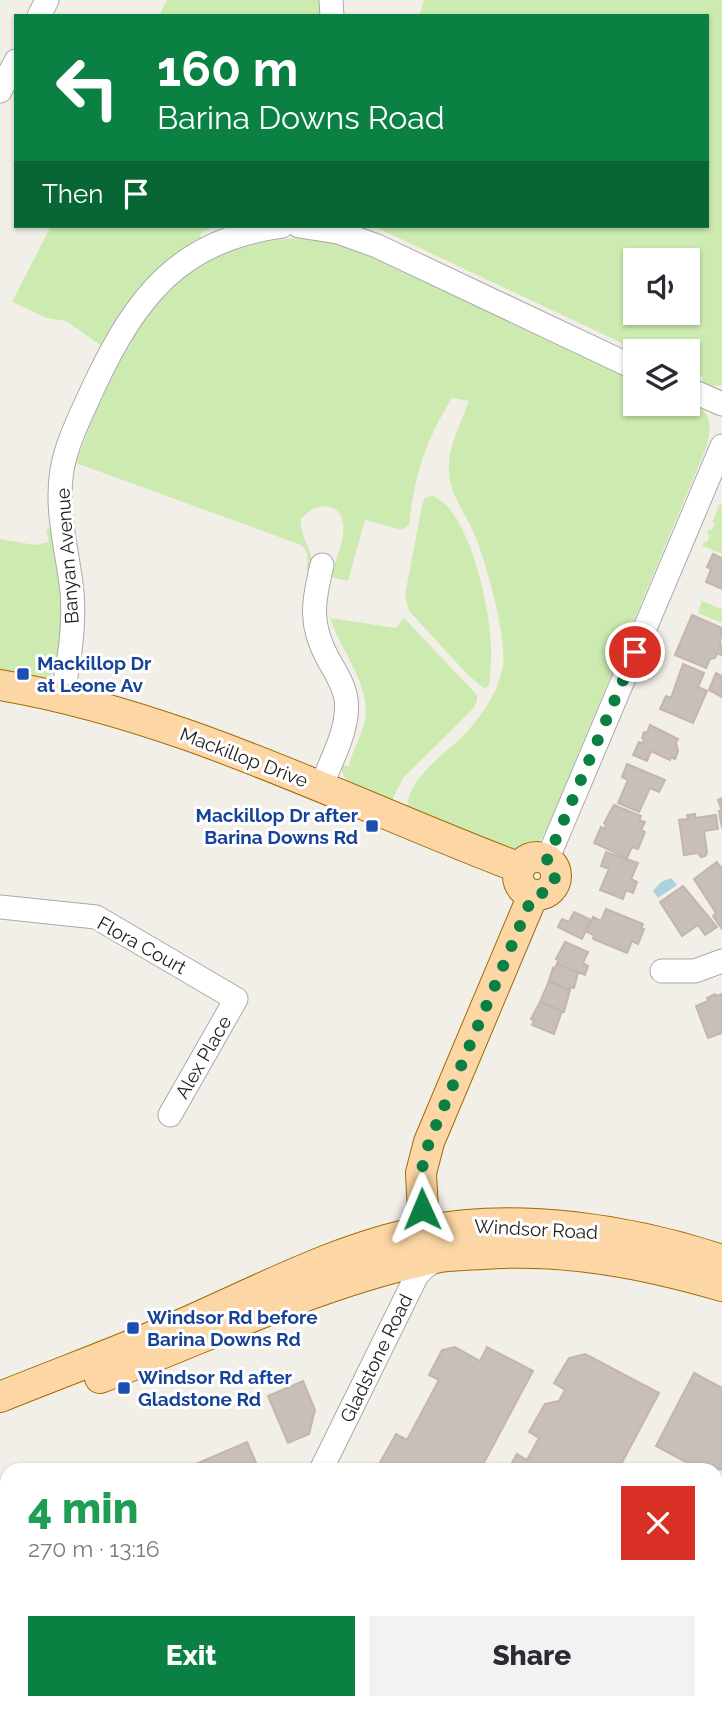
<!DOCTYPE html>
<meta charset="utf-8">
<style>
body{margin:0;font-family:Raleway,sans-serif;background:#f2f2f3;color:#2b2b33;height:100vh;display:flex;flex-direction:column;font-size:26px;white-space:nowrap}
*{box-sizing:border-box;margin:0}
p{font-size:23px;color:#7c7c81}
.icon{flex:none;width:38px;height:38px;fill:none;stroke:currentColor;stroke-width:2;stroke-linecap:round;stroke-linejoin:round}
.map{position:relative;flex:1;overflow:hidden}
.drawer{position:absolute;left:0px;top:1463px;width:723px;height:247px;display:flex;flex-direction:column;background:#fff;border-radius:21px 21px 0 0;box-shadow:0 2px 5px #0004}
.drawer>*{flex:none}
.top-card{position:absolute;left:14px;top:14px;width:695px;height:214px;border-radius:0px;box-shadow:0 2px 5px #0004;background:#0b8043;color:#fff;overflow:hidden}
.controls{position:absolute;left:623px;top:248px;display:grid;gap:14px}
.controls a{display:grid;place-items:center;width:77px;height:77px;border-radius:0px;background:#fff;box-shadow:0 2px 5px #0004;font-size:35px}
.pin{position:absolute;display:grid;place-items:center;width:60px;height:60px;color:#fff;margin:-30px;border:4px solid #fff;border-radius:50%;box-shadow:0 2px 7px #0007}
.me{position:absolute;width:77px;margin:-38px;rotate:359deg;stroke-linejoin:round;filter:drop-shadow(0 0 5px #0008)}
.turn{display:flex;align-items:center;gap:24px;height:147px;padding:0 28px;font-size:32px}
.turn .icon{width:91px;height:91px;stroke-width:2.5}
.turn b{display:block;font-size:49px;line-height:60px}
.then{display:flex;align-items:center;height:66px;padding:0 28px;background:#0003;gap:14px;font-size:26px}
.round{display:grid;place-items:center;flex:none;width:74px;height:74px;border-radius:0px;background:#f2f2f3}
.overview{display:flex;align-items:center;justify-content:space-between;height:119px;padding:0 28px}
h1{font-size:42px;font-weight:800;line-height:52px;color:#1e9e55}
.cta{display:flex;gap:14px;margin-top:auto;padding:14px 28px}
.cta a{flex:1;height:80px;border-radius:0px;background:#0b8043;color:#fff;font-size:28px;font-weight:800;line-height:80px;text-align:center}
.cta a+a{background:#f2f2f3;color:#2b2b33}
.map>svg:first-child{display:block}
.grass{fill:#cdebb0;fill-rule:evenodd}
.water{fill:#aad3df}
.building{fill:#c7bfb8;stroke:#c4b6ab;stroke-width:2}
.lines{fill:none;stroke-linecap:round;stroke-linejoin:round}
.minor-casing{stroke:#a9a9a9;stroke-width:25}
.major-casing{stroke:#a06b00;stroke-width:32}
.minor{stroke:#fff;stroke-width:23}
.major{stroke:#fcd6a4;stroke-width:30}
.route{stroke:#0b8043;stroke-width:12;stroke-dasharray:0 21.6}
.transit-dot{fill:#1a4fb4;stroke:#fff;stroke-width:2.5}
.labels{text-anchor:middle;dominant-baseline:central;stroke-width:6;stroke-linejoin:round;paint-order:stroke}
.street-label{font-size:19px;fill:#222;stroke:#fff}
.transit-label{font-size:19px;font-weight:bold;fill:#164399;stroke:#fff;text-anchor:start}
</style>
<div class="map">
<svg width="722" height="1709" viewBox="0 0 722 1709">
<rect width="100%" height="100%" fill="#f2efe9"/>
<!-- grass -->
<path class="grass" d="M167 0H321L322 16H159Z
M424 0H722V385L711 387 703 383V377L688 371V352H641L373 226H707V16H419ZM635 261H688V313H635Z
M51 226H216L201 233 200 241 103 347 66 321 47 318 12 302Z
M298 238C327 240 350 246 377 257L635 379V404H688V400C712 412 713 422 706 448L558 802C549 821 543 851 518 853L407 807C409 777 445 754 465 734 483 714 498 693 503 665 507 638 485 557 473 531 464 512 450 494 449 472 447 449 461 423 469 401L452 398C425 442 415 474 409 525L402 530 365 520 348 581 330 577C335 561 346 539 343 523 339 500 314 503 301 519 299 538 316 551 311 571L306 569C309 560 308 551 301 545L76 463C90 423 106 386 127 350 135 336 142 320 152 308 189 262 241 241 298 238Z
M432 496C467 506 488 601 490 634 492 649 491 663 490 678L489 685 485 689 467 674 409 611 405 595 422 505 425 498Z
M720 504 722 505V554L702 546 704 542H707L710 535 707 534 709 529 712 530 715 523 712 522Z
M53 528 62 592 63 624 57 669 48 678 0 673V539L35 545 49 542 46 529Z
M702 601 722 609V623L698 613Z
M330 618 396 628 404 618 477 695V701L472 710 403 778 392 801C375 794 340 788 341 765L349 766C352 750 362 736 365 720 371 685 341 651 330 618Z"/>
<!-- water -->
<path class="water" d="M671 878 677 885 658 898 653 891 661 882Z"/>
<!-- building -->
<path class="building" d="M713 554 722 558V589L706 582 711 569 707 567Z
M692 615 722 628 720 642 722 652 721 655 717 653 715 658 710 659 706 668 675 655Z
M683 664 704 673 698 687 707 691 693 723 660 709 666 696 671 698Z
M716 673 722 676V697L709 690Z
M650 725 678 739 676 743 678 751 675 759 671 757 670 760 651 751 647 761 633 755 639 742 643 743 644 740 642 738 644 732 647 733Z
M627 764 665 780 659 792 650 788 639 812 618 803 628 780 622 777Z
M722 798V828L719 811H722L718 800Z
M614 805 641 816 639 820 645 822 641 830 645 832 638 849 632 847 627 858 594 843 601 827 604 829 606 825 604 823Z
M695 814V818L716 815 718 829 704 831 707 853 705 856 701 857 698 853 684 855 679 820 688 819 687 815Z
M606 852 638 863 631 879 637 882 633 893 626 890 623 899 600 890 609 869 601 866Z
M717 862 722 869V929L713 916 716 913 694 879Z
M683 886 717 927 705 935 698 925 682 936 660 902Z
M606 909 643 924 641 928 644 929 638 944 632 941 627 953 593 939 594 935 587 932 593 917 601 921Z
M574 912 591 920 582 939 558 927 562 919 569 922Z
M565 942 588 952 583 963 588 966 585 975 557 964 558 960 556 959Z
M557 964 578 973 574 988 571 987 570 990 549 981 553 968 554 969Z
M549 981 570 990 564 1012 540 1002Z
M715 994 716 996 722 994V1033L708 1038 696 1006 708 1001 707 998Z
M540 1002 562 1011 554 1034 532 1025 534 1020 531 1019Z
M455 1347 480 1361 487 1347 533 1371 480 1470 377 1468 396 1434 407 1440 439 1380 429 1375 442 1350Z
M585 1354 659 1393 618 1470H508L517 1454 527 1460 539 1438 529 1432 545 1404 559 1401 565 1390 554 1383 569 1358Z
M694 1373 722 1388V1470L719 1468 716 1474V1470H701L656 1446Z
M303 1381 315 1410 309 1434 288 1443 268 1396Z
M247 1442 257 1465 254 1470H182Z
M7 1552V1675L0 1671V1555Z
M722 1562V1633L717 1630 716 1632V1574Z
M716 1693 722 1697V1709H645L648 1703H716Z
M24 1703H77L73 1709H36Z"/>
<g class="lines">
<defs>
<path id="minor" d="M331 0 332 16
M39 16 47 0
M0 91 16 61
M299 226 338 232 377 246 635 368
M688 389 722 404
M62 697C69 662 75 628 72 592 68 552 55 511 62 470 67 441 82 413 94 386 136 297 179 240 282 226
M321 787C331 760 350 728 346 699 344 685 335 671 328 659 309 624 313 602 322 565
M547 860 722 446
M0 907 96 917 236 999 170 1115
M662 971H695L722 961
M321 1470 417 1275 425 1267 439 1258
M431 1703 443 1709
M195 1709 198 1703"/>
<path id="major" d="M0 685C183 716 348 803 520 868
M518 876a19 19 0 1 1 38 0a19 19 0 1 1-38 0Z
M424 1231 421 1173 429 1142 533 895
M100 1378C212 1336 322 1280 440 1257 453 1255 468 1255 482 1254 564 1248 643 1263 722 1286
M0 1397C62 1372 125 1349 187 1322 264 1288 341 1247 424 1231 518 1212 632 1230 722 1260"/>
</defs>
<!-- minor casing -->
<use href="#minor" class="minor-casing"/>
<!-- major casing -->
<use href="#major" class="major-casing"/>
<!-- minor -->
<use href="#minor" class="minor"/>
<!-- major -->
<use href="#major" class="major"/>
</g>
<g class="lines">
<!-- route -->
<path class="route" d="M422 1209 421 1172 429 1142 533 895 547 892 555 883 554 867 547 860 635 652"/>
</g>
<!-- markers -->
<g class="transit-dot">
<rect x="16" y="667" width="14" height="14" rx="3.5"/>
<rect x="365" y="819" width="14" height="14" rx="3.5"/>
<rect x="126" y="1321" width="14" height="14" rx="3.5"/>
<rect x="117" y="1381" width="14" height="14" rx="3.5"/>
</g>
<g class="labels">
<!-- street labels -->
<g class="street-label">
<text transform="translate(67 556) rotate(-94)">Banyan Avenue</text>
<text transform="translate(244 757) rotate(21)">Mackillop Drive</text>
<text transform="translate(142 945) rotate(29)">Flora Court</text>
<text transform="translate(203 1057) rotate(-60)">Alex Place</text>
<text transform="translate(536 1229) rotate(3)">Windsor Road</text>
<text transform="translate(376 1358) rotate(-64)">Gladstone Road</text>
</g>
<!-- transit labels -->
<g class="transit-label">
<text x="37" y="663">Mackillop Dr<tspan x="37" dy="22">at Leone Av</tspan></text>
<text x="358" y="815" text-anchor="end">Mackillop Dr after<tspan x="358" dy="22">Barina Downs Rd</tspan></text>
<text x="147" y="1317">Windsor Rd before<tspan x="147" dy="22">Barina Downs Rd</tspan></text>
<text x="138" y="1377">Windsor Rd after<tspan x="138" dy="22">Gladstone Rd</tspan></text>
</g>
</g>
</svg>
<div class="controls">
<a><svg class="icon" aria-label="sound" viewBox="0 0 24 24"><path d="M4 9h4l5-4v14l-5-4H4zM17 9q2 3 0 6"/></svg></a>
<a><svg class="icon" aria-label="layers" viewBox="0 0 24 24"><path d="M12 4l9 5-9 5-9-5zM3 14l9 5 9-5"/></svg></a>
</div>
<div class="pin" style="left:635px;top:652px;background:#d93025"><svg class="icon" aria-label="arrive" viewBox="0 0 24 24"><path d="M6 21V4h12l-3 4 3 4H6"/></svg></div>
<svg class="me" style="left:422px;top:1209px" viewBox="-20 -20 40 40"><path d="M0-17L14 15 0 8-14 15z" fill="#0b8043" stroke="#fff" stroke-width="4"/></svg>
<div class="top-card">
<div class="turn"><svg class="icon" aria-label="left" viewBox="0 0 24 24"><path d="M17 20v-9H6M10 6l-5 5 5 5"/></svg><div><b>160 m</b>Barina Downs Road</div></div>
<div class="then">Then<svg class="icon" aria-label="arrive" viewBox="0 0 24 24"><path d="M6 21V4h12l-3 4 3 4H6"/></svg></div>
</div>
<section class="drawer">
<div class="overview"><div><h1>4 min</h1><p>270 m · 13:16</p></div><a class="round" style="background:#d93025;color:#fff"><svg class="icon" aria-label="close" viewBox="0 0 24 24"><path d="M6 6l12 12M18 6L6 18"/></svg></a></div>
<div class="cta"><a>Exit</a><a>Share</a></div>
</section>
</div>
